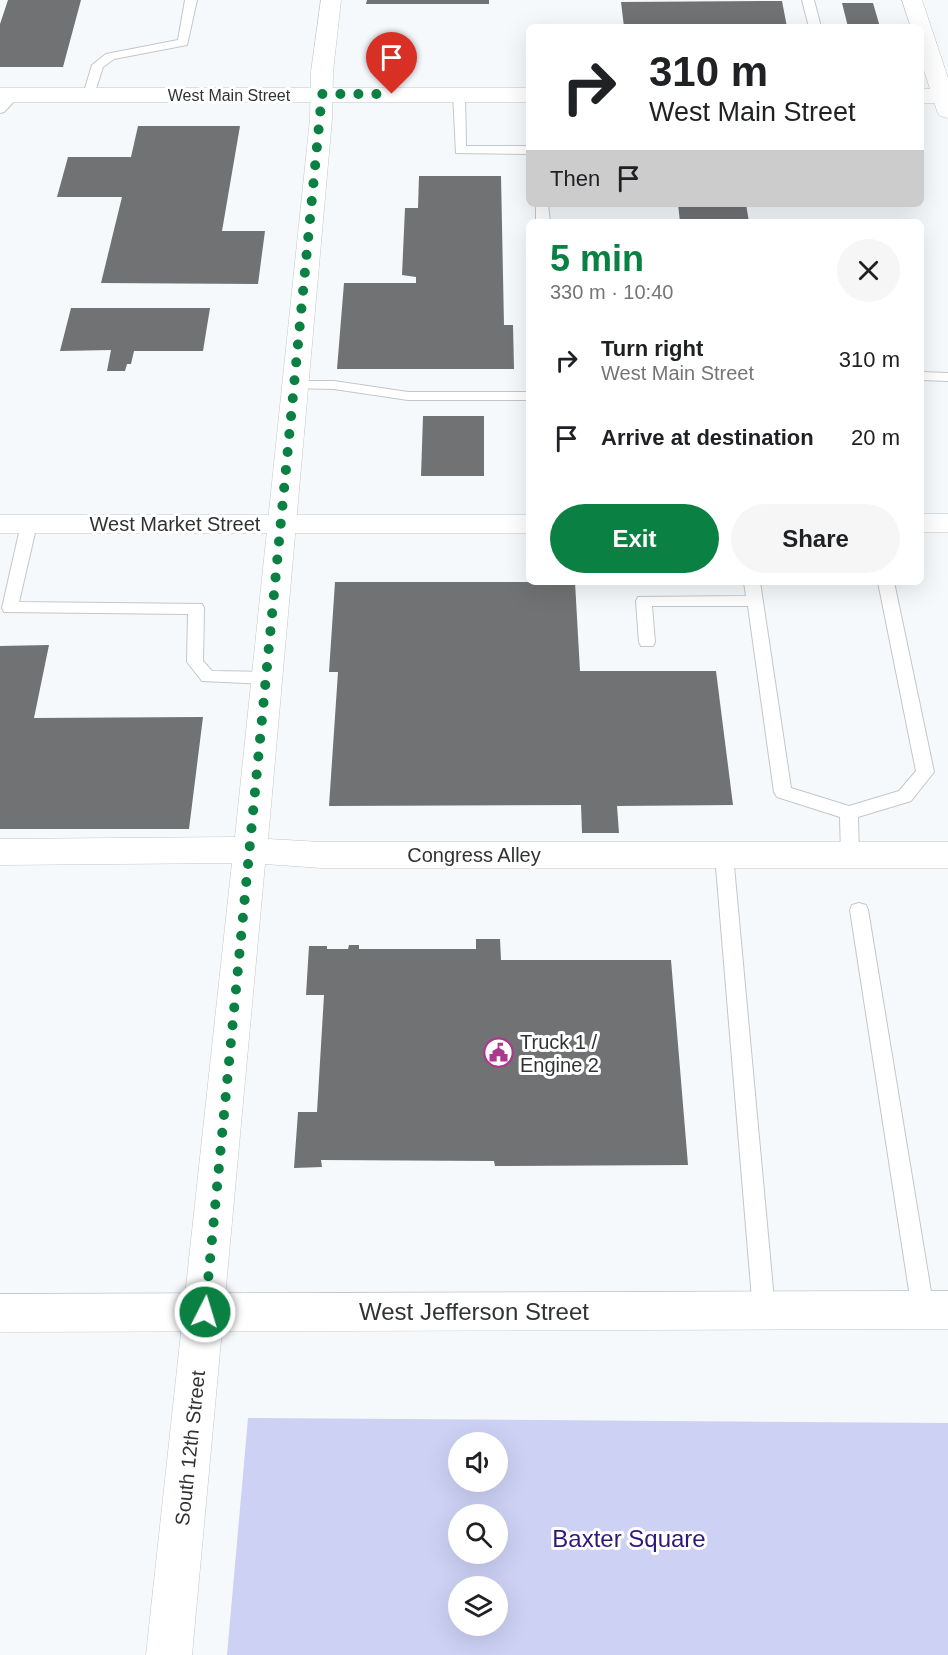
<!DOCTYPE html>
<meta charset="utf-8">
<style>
body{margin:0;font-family:Arial,sans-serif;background:#f6f6f6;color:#202124;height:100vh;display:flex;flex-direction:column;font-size:22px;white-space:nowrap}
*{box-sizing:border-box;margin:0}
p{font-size:20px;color:#757577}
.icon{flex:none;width:33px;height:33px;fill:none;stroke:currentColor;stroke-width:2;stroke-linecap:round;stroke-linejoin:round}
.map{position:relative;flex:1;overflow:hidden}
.drawer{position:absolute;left:526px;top:219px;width:398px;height:366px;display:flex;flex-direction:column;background:#fff;border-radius:9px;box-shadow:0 6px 24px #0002}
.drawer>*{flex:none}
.hud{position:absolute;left:526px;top:24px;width:398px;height:183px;border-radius:9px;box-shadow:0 6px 24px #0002;background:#fff;color:#202124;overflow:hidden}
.fabs{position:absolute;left:448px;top:1432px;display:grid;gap:12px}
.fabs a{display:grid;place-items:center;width:60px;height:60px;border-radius:50%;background:#fff;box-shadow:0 6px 24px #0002;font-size:30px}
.pin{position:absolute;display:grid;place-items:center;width:51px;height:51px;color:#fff;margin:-62px -26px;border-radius:50% 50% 50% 0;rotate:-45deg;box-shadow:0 0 6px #0007}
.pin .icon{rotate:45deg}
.me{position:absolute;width:66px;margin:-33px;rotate:5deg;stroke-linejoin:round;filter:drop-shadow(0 0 4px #0008)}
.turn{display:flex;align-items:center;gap:21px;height:126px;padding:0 24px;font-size:27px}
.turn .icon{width:78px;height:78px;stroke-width:2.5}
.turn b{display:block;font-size:42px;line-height:51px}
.then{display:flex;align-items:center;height:57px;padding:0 24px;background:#0003;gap:12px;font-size:22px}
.round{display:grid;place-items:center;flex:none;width:63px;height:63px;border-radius:32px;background:#f6f6f6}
.headline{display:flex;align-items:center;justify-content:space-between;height:102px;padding:0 24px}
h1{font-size:36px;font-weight:700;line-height:45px;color:#0b8043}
.button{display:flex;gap:12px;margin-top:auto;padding:12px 24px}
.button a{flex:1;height:69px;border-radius:36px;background:#0b8043;color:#fff;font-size:24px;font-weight:700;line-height:69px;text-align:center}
.button a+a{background:#f6f6f6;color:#202124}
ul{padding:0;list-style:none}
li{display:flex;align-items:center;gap:18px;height:78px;padding:0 24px}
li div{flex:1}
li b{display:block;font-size:22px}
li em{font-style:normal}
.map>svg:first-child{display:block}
.green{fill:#cdd1f4;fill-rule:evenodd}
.building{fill:#707274}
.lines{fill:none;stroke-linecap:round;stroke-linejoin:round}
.service-casing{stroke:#c4c7c9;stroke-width:2}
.minor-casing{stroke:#c4c7c9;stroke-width:1}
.tertiary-casing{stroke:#c4c7c9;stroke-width:1}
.primary-casing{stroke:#c4c7c9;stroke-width:1}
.service{fill:#fff;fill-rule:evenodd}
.minor{fill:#fff;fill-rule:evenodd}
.tertiary{fill:#fff;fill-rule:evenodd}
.primary{fill:#fff;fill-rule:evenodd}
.route{stroke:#0b8043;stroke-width:10;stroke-dasharray:0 18}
.labels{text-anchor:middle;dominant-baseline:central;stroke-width:6;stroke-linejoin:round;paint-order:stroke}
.far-street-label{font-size:16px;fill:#313333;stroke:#fff}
.street-label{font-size:20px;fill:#313333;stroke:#fff}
.poi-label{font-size:20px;fill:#313333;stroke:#fff;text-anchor:start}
.near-street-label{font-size:24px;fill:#313333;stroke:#fff}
.near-park-label{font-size:24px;fill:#2c197f;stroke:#fff}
</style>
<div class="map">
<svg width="948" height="1655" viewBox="0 0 948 1655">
<rect width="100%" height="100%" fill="#f6f9fc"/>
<!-- green -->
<path class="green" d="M248 1418 948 1423V1655H227ZM459 1443H498V1482H459ZM459 1515H498V1554H459ZM459 1587H498V1626H459Z"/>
<!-- building -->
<path class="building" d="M8 0H81L63 67H0V24Z
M367 0H489V4H366Z
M782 1 787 27H624L621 2Z
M842 3H873L880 27H848Z
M138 126H240L222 231H265L258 284 101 283 122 197H57L68 157H131Z
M419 176H501L504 325H513L514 369H337L344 283H416V277L402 275 405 208H418Z
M678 204H746L749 222H680Z
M71 308H210L203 351H134L131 364H127L125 371H107L111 350 60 351Z
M423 416H484V476H421Z
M335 582H575L580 671H716L733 805 617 806 619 833H582L581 805 329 806 338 672H329Z
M49 645 34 718 203 717 189 829H0V646Z
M476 939H500L501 960H671L688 1165 495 1166 494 1161 321 1160 322 1167 294 1168 298 1112H317L324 995H306L309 946H327V949H348L349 945H359V949H476Z"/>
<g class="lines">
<defs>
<path id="service" d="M185 0H197L187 45 114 59 103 67 93 98H85L83 95 92 65 106 54 178 40Z
M802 0H814L821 27H809Z
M459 90 465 94 466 146H530V154L456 153 453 94Z
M14 91 20 95 4 112 0 113V102Z
M536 204H548L550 222H536Z
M921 372 948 373V381L921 380Z
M295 381H334L408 392H530V400H408L334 389 290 388 288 385 290 382Z
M29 519 37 524 19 602 202 604 204 608 203 661 212 671 266 672 272 674 274 678 272 682 266 684 202 681 187 662 188 614 4 612 2 608 21 524Z
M744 582H760L791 788 849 806 899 791 916 771 878 582H894L934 772 911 801 858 817 859 855 856 860 850 862 844 860 841 855 840 817 777 797 774 792 748 606H652L655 642 653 646H641L639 642 636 601 638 597 746 596Z
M724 848 730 850 733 855 775 1311 772 1318 764 1321 756 1318 753 1311 715 855 718 850Z
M859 903 866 905 868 910 934 1310 931 1317 923 1320 915 1317 912 1310 850 910 852 905Z"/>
<path id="minor" d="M321 0H341L333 72 332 119 268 839 321 842H948V868H321L265 864 192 1655H146L232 863 0 865V839L235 837 310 119 311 72Z
M902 0H922L948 78V118L940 116 937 111 921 61V27H911Z"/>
<path id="tertiary" d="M948 1291V1329L0 1332V1294Z"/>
<path id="primary" d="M0 88H530V102H0Z
M921 89H948V103H921Z
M921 514H948V532H921Z
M0 515H530V533H0Z"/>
</defs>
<!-- service casing -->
<use href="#service" class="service-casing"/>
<!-- minor casing -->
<use href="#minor" class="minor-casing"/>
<!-- tertiary casing -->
<use href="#tertiary" class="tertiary-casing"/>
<!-- primary casing -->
<use href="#primary" class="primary-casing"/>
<!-- service -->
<use href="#service" class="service"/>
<!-- minor -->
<use href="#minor" class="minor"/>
<!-- tertiary -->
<use href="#tertiary" class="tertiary"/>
<!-- primary -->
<use href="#primary" class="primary"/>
</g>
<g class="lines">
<!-- route -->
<path class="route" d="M205 1312 322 94H392"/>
</g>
<!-- icons -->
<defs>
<symbol id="civic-ring" viewBox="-11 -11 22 22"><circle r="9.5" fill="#fff" stroke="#ad388f" stroke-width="1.5"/><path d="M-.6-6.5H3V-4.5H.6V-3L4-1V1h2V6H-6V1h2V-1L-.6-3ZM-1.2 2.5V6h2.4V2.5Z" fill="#ad388f"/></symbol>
</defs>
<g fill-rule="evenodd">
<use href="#civic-ring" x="482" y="1036" width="33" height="33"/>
</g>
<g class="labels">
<!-- far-street labels -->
<g class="far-street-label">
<text x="229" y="95">West Main Street</text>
</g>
<!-- street labels -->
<g class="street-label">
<text x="175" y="524">West Market Street</text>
<text x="474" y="855">Congress Alley</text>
<text transform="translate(190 1448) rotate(-84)">South 12th Street</text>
</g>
<!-- poi labels -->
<g class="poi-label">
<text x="520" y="1042">Truck 1 /<tspan x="520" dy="23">Engine 2</tspan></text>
</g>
<!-- near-street labels -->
<g class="near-street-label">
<text x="474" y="1311">West Jefferson Street</text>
</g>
<!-- near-park labels -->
<g class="near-park-label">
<text x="629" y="1538">Baxter Square</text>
</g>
</g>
</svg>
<div class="fabs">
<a><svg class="icon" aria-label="sound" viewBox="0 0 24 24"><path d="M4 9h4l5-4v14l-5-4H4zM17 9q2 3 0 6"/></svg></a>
<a><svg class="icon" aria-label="search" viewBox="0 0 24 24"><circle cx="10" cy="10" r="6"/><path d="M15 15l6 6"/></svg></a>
<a><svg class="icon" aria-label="layers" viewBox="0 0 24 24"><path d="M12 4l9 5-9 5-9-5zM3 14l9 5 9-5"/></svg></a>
</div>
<div class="pin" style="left:392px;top:94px;background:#d93025"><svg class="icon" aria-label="arrive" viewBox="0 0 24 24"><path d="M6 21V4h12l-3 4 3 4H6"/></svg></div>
<svg class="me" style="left:205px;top:1312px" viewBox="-20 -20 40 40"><circle r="17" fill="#0b8043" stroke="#fff" stroke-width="3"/><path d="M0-11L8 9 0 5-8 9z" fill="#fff"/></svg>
<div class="hud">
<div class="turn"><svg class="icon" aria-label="right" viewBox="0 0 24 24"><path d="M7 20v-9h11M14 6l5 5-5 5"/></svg><div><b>310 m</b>West Main Street</div></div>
<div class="then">Then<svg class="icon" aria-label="arrive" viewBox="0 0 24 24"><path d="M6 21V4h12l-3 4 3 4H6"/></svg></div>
</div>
<section class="drawer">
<div class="headline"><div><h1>5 min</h1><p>330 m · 10:40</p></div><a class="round"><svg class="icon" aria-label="close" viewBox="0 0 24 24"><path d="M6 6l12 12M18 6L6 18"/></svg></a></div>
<ul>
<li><svg class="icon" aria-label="right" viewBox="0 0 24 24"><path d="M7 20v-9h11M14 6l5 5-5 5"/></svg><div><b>Turn right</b><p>West Main Street</p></div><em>310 m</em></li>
<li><svg class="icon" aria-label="arrive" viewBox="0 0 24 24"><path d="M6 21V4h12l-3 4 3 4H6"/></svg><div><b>Arrive at destination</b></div><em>20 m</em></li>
</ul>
<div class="button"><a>Exit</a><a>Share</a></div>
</section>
</div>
